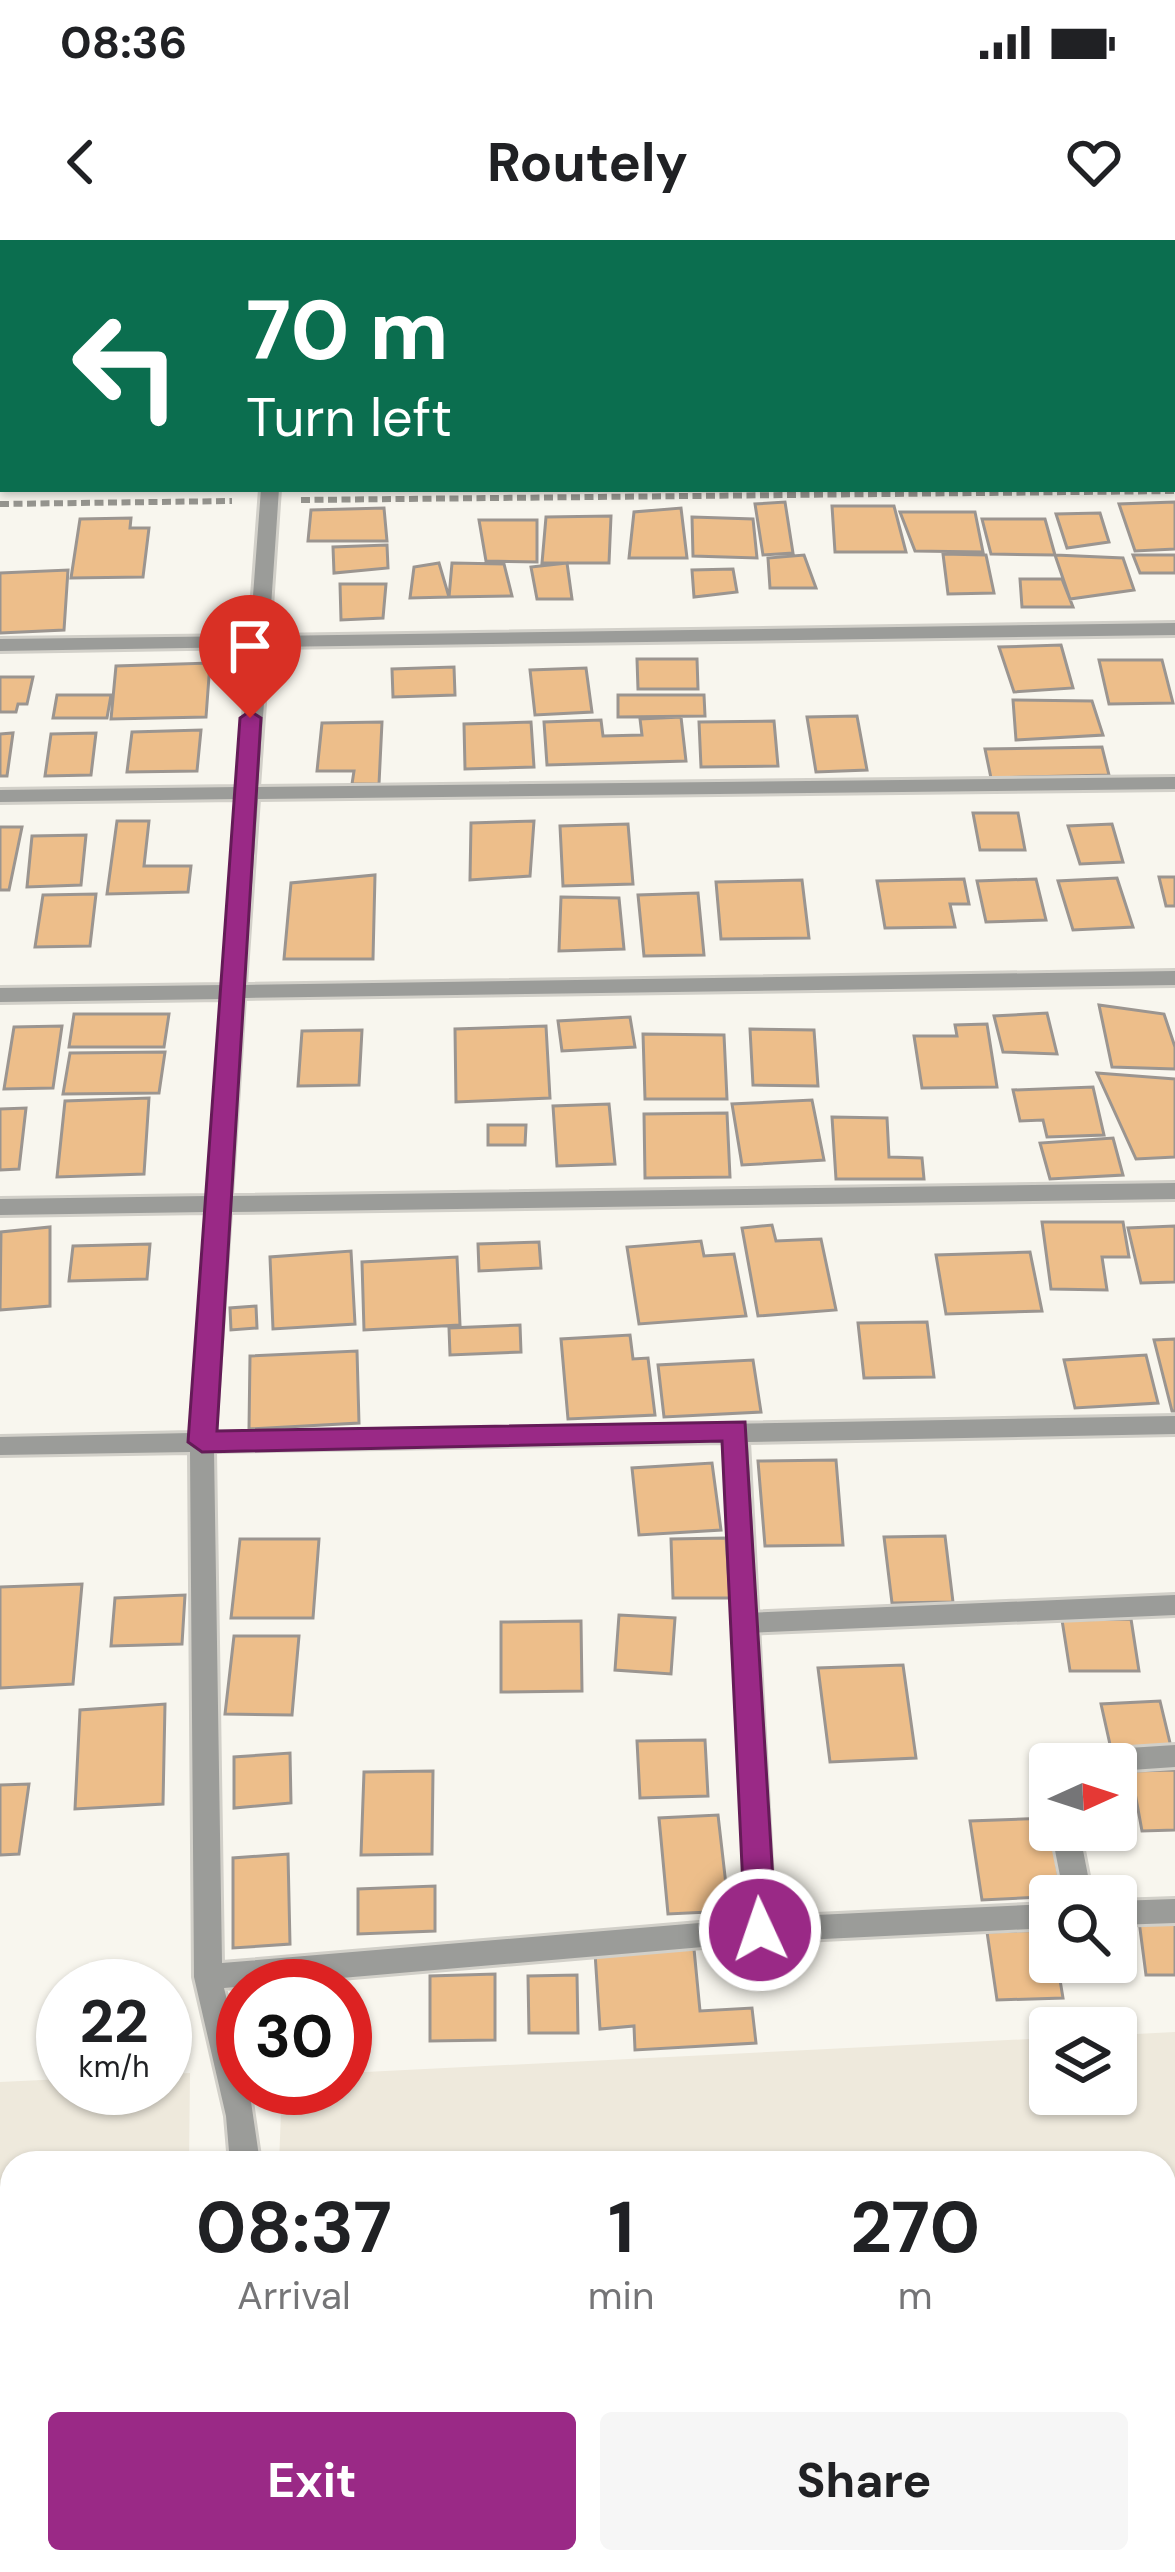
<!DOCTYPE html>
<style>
body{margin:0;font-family:"DM Sans",sans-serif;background:#f6f6f6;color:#202124;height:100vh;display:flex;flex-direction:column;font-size:45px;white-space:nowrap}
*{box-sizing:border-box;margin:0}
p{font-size:39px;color:#757577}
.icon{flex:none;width:66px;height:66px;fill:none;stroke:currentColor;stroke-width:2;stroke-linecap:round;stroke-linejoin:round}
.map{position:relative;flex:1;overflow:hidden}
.sheet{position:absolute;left:0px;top:1911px;width:1176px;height:423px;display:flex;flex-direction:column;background:#fff;border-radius:36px 36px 0 0;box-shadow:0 3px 9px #0004}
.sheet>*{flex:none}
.guide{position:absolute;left:0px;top:0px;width:1176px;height:252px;box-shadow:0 3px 9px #0004;background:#0b6e4f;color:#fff;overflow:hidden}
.needle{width:78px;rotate:87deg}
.tools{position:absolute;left:1029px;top:1503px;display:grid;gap:24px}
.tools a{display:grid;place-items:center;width:108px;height:108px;border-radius:12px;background:#fff;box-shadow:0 3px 9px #0004;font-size:60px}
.speed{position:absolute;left:36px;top:1719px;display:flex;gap:24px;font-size:60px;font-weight:700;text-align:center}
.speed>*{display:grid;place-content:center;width:156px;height:156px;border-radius:50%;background:#fff;box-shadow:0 3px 9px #0004;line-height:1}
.speed small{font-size:30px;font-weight:400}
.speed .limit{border:18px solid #d22;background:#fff;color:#111}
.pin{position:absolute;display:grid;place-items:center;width:102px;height:102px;color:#fff;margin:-123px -51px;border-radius:50% 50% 50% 0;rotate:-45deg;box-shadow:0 0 12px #0007}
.pin .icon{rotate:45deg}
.me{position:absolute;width:132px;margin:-66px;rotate:357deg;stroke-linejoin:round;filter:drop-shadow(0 0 9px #0008)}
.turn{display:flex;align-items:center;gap:42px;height:252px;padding:0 48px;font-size:54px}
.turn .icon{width:156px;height:156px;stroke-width:2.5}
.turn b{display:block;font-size:84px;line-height:102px}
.eta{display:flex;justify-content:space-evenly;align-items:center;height:204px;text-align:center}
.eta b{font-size:72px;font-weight:700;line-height:84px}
.primary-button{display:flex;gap:24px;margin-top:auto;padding:24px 48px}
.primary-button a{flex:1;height:138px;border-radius:12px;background:#9a2986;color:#fff;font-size:48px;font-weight:700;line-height:138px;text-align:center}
.primary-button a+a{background:#f6f6f6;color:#202124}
.status{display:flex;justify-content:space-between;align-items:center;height:84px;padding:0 60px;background:#fff;direction:ltr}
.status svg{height:33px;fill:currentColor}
header{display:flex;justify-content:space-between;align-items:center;height:156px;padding:0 48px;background:#fff;font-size:54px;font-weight:700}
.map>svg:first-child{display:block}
.built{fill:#eee9dc}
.building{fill:#edbe8a;stroke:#9b9590;stroke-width:3}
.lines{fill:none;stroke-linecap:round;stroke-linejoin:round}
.service-casing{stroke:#d2d0c9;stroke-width:6}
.pedestrian-casing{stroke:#d2d0c9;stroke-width:6}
.minor-casing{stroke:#d2d0c9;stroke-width:6}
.path-far1{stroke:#96958f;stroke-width:6;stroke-dasharray:9 4.5;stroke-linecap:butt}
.path{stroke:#96958f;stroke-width:9;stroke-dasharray:15 8;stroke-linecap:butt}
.service{fill:#9b9c99;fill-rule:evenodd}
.pedestrian{fill:#9b9c99;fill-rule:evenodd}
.minor{fill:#9b9c99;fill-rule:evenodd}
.route{fill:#9a2986;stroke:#641b57;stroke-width:3}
</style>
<div class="status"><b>08:36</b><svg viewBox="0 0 49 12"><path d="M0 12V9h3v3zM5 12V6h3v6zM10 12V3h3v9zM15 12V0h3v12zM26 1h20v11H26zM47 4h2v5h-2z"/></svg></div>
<header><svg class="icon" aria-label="back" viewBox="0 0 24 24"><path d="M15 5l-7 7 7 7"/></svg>Routely<svg class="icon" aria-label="heart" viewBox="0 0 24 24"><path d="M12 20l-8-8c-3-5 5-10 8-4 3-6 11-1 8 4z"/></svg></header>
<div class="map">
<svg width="1175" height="2332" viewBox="0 0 1175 2332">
<rect width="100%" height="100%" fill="#f8f6ee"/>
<!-- built -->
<path class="built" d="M1175 1792V2332H0V1842L63 1839V1848H165V1834L190 1833 189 1923H12V2322H1164V1923H279L282 1848H345V1833L1050 1798V1854H1116V1795Z"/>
<!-- building -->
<path class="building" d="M785 262 793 313 763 315 755 264Z
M1175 262V309L1135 311 1119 264Z
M832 266H894L906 312H835Z
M384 268 387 301H308L311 270Z
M681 268 687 318H629L634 272Z
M900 272H975L983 312 915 311Z
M1100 273 1109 302 1067 308 1056 274Z
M611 276 609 323H542L546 277Z
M692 277 753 279 757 318 693 316Z
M131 278 130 288H149L143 337 71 338 80 279Z
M982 279H1045L1055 315 991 314Z
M479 280H537V322L486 321Z
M387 305 388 328 334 333 333 307Z
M943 314 986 315 994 353 948 354Z
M804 315 816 348H770L768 318Z
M1055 315 1123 318 1134 350 1070 359Z
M1133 315H1175V333H1140Z
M439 323 449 357 410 358 414 327Z
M452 323 504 324 512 356 449 357Z
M567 323 572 359H537L531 327Z
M733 329 737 352 694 357 692 330Z
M68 330 64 390 0 393V333Z
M1020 339H1062L1073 367H1022Z
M340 344H386L383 378 341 380Z
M1061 405 1073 448 1014 452 999 407Z
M637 419H697L698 449H638Z
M1099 420H1162L1173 463 1109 464Z
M210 423 206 477 111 479 116 426Z
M454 427 455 455 393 457 392 429Z
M586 428 592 472 535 475 530 430Z
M0 437H33L27 464H18L16 472H0Z
M57 455H111L107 478H53Z
M618 455H704L705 476 618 477Z
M1013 460 1092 461 1103 495 1016 500Z
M857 476 867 530 816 532 807 477Z
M681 477 686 521 547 525 544 482 601 480 603 496 642 495 640 479Z
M774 481 778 526 701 527 699 482Z
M382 482 379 544H352L354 531H317L322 483Z
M531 482 534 527 465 529 464 484Z
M201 490 197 531 127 532 132 492Z
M13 493 7 536H0V494Z
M96 493 91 535 45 536 51 494Z
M1102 507 1109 535 991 538 985 509Z
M973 573H1018L1025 610H980Z
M117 581H149L144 626H191L188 652 107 654Z
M534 581 530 636 470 640 471 583Z
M628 584 633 644 563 646 560 586Z
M1112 584 1123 622 1080 624 1068 586Z
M0 587H22L9 650H0Z
M86 595 81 645 27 647 32 596Z
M375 635 373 719H284L291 643Z
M1159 637H1175V666H1166Z
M1117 638 1133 687 1073 690 1058 641Z
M964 639 969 664H950L955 687 885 688 877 641Z
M1036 639 1046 680 986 682 977 641Z
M802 640 809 698 721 699 716 642Z
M698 653 704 715 644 716 638 655Z
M96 654 90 706 35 707 43 655Z
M561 657 619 658 624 709 559 711Z
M1099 765 1164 774 1175 807V829L1112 827Z
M1047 773 1057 814 1003 812 994 776Z
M74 774H169L164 807H69Z
M630 777 635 807 562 811 558 781Z
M987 784 997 847 922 848 914 796H957L955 785Z
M62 786 53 848 4 849 14 787Z
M546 786 550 858 456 862 455 789Z
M750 789 814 790 818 846 753 845Z
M362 790 359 845 298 846 302 791Z
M643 794 724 795 727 859H645Z
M165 812 159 853 63 854 70 813Z
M1097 833 1175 839V917L1136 919Z
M1093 847 1104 895 1047 897 1043 880 1020 881 1013 850Z
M149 858 144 934 57 937 65 861Z
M812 860 824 920 742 925 732 864Z
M609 864 615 924 557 926 553 866Z
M26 868 19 929 0 930V869Z
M727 873 730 937 645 938 644 874Z
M832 877 887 878 889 917 922 918 924 939H836Z
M488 885H526L525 905H488Z
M1113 898 1123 935 1050 939 1040 903Z
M1042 982H1123L1129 1017H1102L1107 1050 1051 1049Z
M772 985 776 1001 821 999 836 1070 758 1076 742 988Z
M1175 986V1042L1141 1043 1128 988Z
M50 987V1066L0 1070 1 992Z
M701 1001 704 1016 734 1014 746 1076 639 1084 627 1007Z
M539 1002 541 1028 479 1031 478 1004Z
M150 1004 147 1039 69 1041 73 1006Z
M351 1011 355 1084 273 1089 270 1017Z
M1030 1012 1042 1071 946 1074 936 1015Z
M457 1017 460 1085 364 1090 362 1022Z
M256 1066 257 1088 231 1090 230 1068Z
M927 1082 934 1137 864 1138 858 1083Z
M520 1085 521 1112 450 1115 449 1088Z
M630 1095 633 1119 648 1118 655 1175 568 1179 561 1099Z
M1175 1099V1171H1172L1154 1100Z
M357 1111 359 1183 249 1189 250 1116Z
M1146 1115 1158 1163 1075 1168 1064 1120Z
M753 1120 761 1172 664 1177 658 1125Z
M836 1220 843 1305 765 1306 758 1221Z
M712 1223 721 1290 639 1295 632 1228Z
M945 1296 953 1362 892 1363 884 1297Z
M726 1298 730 1358H673L671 1299Z
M240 1299H319L313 1378H231Z
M82 1344 73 1444 0 1448V1347Z
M185 1355 182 1404 111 1406 115 1358Z
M619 1375 675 1378 671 1434 615 1430Z
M1131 1379 1139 1431H1070L1062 1380Z
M581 1381 582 1451 501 1452V1382Z
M234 1396H299L292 1475 225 1474Z
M903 1425 916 1518 830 1522 818 1428Z
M1160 1461 1171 1507 1111 1509 1101 1464Z
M165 1464 163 1564 75 1569 80 1470Z
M705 1500 708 1556 640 1558 637 1501Z
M290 1513 291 1563 234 1568V1517Z
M1175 1530V1590L1142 1591 1131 1531Z
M433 1531 432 1614 361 1615 364 1532Z
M29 1544 19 1614 0 1615V1545Z
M718 1575 729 1671 668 1674 659 1578Z
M1049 1578 1062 1656 982 1660 970 1581Z
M288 1614 290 1704 233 1708V1618Z
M435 1646V1691L358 1694V1649Z
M1139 1681H1175V1735H1146Z
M1050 1690V1722H1057L1063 1758 997 1760 987 1692Z
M694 1709 700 1771 752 1768 756 1803 635 1810 634 1786 600 1789 595 1713Z
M495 1734V1800L430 1801V1736Z
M577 1735 578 1793H529L528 1736Z"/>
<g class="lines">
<defs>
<path id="service" d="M12 2254V2286L0 2287V2255Z"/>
<path id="pedestrian" d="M1175 1355V1375L745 1393 736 1390 732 1383 736 1376 745 1373Z
M1175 1505V1527L1116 1531V1524H1050V1535L1042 1532 1038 1524 1042 1516 1051 1513Z
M1051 1590H1079L1092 1656H1064Z"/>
<path id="minor" d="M284 0H300V3H284Z
M715 0H1175V5L713 3Z
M0 4H3V14H0Z
M1173 112H1175V122H1173Z
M0 125H3V135H0Z
M261 249H279L269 396 1175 383V395L268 407 258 547 1175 537V549L258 559 245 745 1175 731V745L244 758 231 956 1175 943V959L230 972 215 1193 1175 1176V1194L748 1202 774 1677 1050 1664V1688L761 1702 224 1748 243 1824V1848H249L260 1923H230L226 1876 194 1737 190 1212 0 1215V1197L191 1193 207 972 0 975V959L208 956 223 759 0 762V748L224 745 238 559 0 562V550L239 547 249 407 0 411V399L250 396ZM724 1202 747 1679 222 1723 214 1211Z
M1175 1659V1683L1116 1685V1661Z
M125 2322H157L153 2332H121Z"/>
</defs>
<!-- service casing -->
<use href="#service" class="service-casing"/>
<!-- pedestrian casing -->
<use href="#pedestrian" class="pedestrian-casing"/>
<!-- minor casing -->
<use href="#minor" class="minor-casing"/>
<!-- path-far1 -->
<path class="path-far1" d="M301 260 1175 251
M0 264 232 261"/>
<!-- path -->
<path class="path" d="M758 2322 773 2332"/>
<!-- service -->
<use href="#service" class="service"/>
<!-- pedestrian -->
<use href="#pedestrian" class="pedestrian"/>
<!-- minor -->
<use href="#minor" class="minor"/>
</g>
<!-- route -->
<path class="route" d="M250 471 261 478 217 1191 745 1182 776 1690 772 1699H749L745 1690 722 1201 202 1212 188 1202 240 478Z"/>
</svg>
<div class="tools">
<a><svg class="needle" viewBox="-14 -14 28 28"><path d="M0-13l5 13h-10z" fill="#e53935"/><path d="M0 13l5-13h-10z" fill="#757577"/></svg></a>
<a><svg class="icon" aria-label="search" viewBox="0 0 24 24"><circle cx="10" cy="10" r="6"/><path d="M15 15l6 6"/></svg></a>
<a><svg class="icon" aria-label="layers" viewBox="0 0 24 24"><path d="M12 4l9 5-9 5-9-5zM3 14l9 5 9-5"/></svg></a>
</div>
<div class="speed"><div>22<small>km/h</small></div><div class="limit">30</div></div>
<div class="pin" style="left:250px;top:478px;background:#d93025"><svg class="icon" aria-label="arrive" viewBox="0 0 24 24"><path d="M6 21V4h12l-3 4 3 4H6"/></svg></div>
<svg class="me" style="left:760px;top:1690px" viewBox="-20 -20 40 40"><circle r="17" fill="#9a2986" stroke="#fff" stroke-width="3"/><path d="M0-11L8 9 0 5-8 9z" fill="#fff"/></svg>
<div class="guide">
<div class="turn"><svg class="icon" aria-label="left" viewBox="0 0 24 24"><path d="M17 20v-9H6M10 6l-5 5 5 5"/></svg><div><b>70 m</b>Turn left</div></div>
</div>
<section class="sheet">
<div class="eta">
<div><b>08:37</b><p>Arrival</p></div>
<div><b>1</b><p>min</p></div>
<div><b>270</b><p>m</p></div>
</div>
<div class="primary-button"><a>Exit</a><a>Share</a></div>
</section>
</div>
